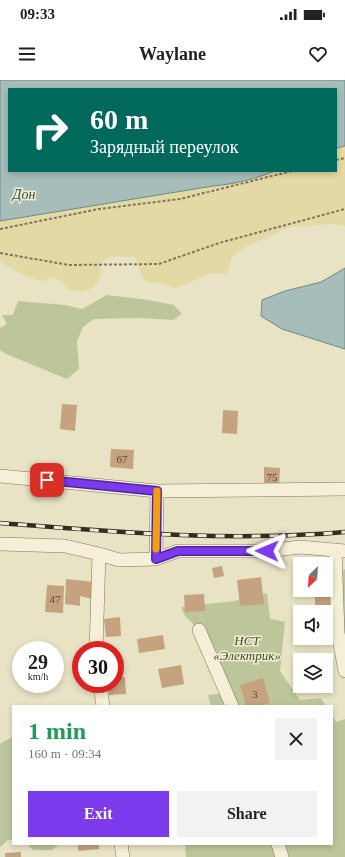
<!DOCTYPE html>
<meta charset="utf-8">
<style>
body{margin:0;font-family:"Times New Roman",serif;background:#f2f2f2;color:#222;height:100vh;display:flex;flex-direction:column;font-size:15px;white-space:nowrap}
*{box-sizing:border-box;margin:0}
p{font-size:13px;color:#767676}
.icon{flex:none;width:22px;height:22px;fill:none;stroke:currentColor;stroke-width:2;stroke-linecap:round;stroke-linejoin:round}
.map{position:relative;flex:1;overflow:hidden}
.details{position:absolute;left:12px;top:625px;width:321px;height:140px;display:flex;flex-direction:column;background:#fff;border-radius:0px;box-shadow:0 2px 6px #0003}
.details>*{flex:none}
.hud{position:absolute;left:8px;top:8px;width:329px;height:84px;border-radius:0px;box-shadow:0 2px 6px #0003;background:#00695c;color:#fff;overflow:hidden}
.needle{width:26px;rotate:205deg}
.fabs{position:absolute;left:293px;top:477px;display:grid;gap:8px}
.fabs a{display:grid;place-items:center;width:40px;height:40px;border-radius:0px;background:#fff;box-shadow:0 2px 6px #0003;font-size:20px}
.speed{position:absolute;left:12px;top:561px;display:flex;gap:8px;font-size:20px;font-weight:700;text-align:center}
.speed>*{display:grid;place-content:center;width:52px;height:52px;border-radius:50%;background:#fff;box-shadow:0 2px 6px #0003;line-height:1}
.speed small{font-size:10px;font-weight:400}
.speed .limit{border:6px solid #d22;background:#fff;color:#111}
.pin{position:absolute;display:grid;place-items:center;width:34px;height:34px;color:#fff;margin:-17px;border-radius:8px;box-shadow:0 2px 6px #0006}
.me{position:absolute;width:44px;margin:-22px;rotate:271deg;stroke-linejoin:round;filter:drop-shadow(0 0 3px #0008)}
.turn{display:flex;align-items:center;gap:14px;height:84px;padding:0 16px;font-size:18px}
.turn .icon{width:52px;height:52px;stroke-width:2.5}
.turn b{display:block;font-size:28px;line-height:34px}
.round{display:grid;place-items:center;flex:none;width:42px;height:42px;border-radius:0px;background:#f2f2f2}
.summary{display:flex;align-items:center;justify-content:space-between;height:68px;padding:0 16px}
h1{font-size:24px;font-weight:700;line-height:30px;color:#1e9e55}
.primary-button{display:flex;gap:8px;margin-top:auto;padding:8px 16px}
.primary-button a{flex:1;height:46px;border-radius:0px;background:#7c3aed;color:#fff;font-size:16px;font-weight:700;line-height:46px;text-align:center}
.primary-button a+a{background:#f2f2f2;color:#222}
.status{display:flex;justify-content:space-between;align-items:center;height:28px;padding:0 20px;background:#fff;direction:ltr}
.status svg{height:11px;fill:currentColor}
header{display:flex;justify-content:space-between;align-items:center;height:52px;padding:0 16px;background:#fff;font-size:18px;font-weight:700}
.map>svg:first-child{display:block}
.green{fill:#bcc69a}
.sand{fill:#e3d9a4}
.water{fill:#a6bdb9;stroke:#6e8a86}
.building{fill:#c4a37e}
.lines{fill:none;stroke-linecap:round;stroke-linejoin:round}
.minor-casing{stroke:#82755d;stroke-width:14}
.path{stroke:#82755d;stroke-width:2;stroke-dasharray:3 2;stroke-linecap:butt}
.minor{stroke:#f5efd7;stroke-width:13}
.rail-casing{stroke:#342c1f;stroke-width:4.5}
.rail{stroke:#f2ecd3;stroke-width:3;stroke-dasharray:9;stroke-linecap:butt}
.route-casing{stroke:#51269a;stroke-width:10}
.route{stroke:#7c3aed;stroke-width:7}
.slow{stroke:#f59e0b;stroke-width:7}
.labels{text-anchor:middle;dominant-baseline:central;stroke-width:3;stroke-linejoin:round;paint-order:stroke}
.number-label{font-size:11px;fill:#584a37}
.park-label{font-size:13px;font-style:italic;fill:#404e28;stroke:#f2ecd3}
.water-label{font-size:14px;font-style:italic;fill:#305052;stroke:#f2ecd3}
</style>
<div class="status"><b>09:33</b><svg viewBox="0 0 49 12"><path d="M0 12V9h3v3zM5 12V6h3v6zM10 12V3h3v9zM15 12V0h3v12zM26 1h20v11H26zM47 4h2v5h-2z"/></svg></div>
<header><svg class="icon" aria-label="menu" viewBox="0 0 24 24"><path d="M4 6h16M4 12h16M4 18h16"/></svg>Waylane<svg class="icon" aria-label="heart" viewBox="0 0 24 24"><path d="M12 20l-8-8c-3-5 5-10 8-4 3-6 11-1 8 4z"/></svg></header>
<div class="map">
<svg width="345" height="777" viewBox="0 0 345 777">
<rect width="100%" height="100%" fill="#e9e3c5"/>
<!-- green -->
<path class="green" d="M107 215 148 220 174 225 182 234 173 240 140 238 94 239 83 247 77 261 79 289 67 299 6 274 0 270V248L7 244 2 235H13L18 221 65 225 82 229Z
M345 489V592L338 493Z
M267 513 270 539 285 542 280 591 300 620 321 618 326 626H211L208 615 227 613 201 552 185 536 181 527 234 521Z
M332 635 336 642 345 639V777H186L185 764H332Z
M13 657V760H8L0 767V665L2 662Z
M27 764H59L52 770H33Z"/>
<!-- sand -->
<path class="sand" d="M345 66V146L332 144 290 147 242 169 232 177 227 194 210 193 189 203 175 208 157 202 148 203 142 197 135 177C123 177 110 174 100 184 100 187 101 193 100 196 96 210 83 214 70 210 65 208 63 202 59 200 56 198 52 198 50 197L44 201C27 198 13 191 0 180V141L213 106 244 102 275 91H336V68Z"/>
<!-- water -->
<path class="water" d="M0 0H345V66L336 68V9H9V91H275C255 99 235 104 213 106L0 141Z
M345 188V269L282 249 261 236 262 220 285 211 321 202Z"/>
<!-- building -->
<path class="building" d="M62 324 77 325 75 351 60 349Z
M223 330 238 331 237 354 222 353Z
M111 369 134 370 133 389 110 387Z
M264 387 280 388 279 407 264 406Z
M222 486 224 496 214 498 212 488Z
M261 497 264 524 240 526 237 500Z
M66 499 94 502 92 519 80 516V526L65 524Z
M47 505 64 506 63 533 45 532Z
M204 514 205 531 185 532 184 515Z
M315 517H330V533L315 532Z
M120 537 121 556 106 557 104 539Z
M163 555 165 569 139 573 137 559Z
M181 585 184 604 162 608 158 589Z
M115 597H125L126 614 109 615 108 604H115Z
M263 598 270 623 259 626H246L240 605Z
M78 764H99V769L78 771Z
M21 772V777H5V773Z"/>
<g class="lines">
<defs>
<path id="minor" d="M0 396 157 411 345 409
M0 464 65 466 99 474 119 480 156 479 178 471H267L300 467 345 471
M335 470 338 553 345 591
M156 479 157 411
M199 550 232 626
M96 570 99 474
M100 604 103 626
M121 764 123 777
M278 764 282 777"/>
</defs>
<!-- minor casing -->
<use href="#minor" class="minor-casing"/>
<!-- path -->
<path class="path" d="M336 80 345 78
M0 149 99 129 180 119 292 91
M0 173 69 185 159 184 219 163 345 129"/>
<!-- minor -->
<use href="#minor" class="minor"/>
<defs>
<path id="rail" d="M0 443C115 452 230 462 345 452"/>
</defs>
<!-- rail casing -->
<use href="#rail" class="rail-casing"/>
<!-- rail -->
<use href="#rail" class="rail"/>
</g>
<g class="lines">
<defs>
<path id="route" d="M47 400 157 411 156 479 178 471H267"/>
</defs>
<!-- route casing -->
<use href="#route" class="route-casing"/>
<!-- route -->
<use href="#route" class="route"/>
<!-- slow -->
<path class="slow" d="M156 469 157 411"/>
</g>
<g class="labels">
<!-- number labels -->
<g class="number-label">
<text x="122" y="379">67</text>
<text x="272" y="397">75</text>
<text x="55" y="519">47</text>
<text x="255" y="614">3</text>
</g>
<!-- park labels -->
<g class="park-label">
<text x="247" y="560">НСТ<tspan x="247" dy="15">«Электрик»</tspan></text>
</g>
<!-- water labels -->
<g class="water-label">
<text x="24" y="114">Дон</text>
</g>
</g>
</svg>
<div class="fabs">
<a><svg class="needle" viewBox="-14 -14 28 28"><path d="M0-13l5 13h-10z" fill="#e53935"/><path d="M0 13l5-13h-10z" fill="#767676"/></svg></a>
<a><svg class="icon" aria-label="sound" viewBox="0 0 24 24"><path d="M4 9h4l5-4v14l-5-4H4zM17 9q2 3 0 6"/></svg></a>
<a><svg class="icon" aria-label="layers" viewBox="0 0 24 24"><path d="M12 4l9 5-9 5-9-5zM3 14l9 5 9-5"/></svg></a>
</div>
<div class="speed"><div>29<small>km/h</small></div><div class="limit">30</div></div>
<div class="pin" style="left:47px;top:400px;background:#d93025"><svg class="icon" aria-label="arrive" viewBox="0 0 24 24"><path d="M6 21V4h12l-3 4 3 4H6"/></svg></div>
<svg class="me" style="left:267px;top:471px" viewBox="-20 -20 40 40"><path d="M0-17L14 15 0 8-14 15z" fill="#7c3aed" stroke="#fff" stroke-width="4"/></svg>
<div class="hud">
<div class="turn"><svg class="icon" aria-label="right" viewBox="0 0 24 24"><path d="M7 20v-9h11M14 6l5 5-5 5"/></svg><div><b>60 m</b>Зарядный переулок</div></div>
</div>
<section class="details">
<div class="summary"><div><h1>1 min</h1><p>160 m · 09:34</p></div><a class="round"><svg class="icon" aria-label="close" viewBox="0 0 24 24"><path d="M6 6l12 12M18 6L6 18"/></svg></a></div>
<div class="primary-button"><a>Exit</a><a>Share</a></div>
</section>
</div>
